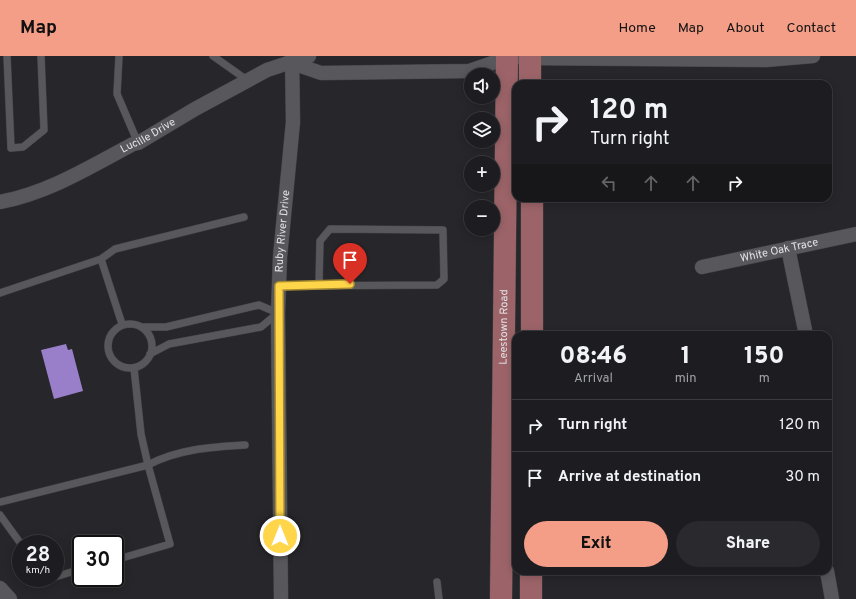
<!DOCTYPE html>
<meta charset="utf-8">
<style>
body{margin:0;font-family:Overpass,sans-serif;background:#2a292d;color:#f1f3f6;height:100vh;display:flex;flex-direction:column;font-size:15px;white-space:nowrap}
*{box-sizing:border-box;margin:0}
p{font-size:13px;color:#a0a1a5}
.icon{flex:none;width:22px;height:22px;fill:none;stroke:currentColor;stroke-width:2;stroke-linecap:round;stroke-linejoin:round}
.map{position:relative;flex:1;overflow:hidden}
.side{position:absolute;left:512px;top:275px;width:320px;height:244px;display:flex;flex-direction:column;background:#1d1c20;border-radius:12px;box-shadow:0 2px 10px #0003,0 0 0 1px #3b3a3e}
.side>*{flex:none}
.guide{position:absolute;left:512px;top:24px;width:320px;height:122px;border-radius:12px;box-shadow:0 2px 10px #0003,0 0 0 1px #3b3a3e;background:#1d1c20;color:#f1f3f6;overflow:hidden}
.tools{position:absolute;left:464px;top:12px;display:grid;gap:8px}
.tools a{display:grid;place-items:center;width:36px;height:36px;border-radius:50%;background:#1d1c20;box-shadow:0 2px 10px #0003,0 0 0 1px #3b3a3e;font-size:20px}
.speed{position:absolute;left:12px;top:479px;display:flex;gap:8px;font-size:20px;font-weight:700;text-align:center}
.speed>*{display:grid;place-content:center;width:52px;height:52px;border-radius:50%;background:#1d1c20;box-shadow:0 2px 10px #0003,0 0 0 1px #3b3a3e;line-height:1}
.speed small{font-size:10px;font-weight:400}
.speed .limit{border:2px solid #111;border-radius:6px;background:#fff;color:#111}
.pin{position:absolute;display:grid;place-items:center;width:34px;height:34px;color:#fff;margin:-41px -17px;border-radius:50% 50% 50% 0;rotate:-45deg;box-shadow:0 0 4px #0007}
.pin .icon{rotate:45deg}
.me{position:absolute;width:44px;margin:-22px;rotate:0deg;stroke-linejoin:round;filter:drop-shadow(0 0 3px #0008)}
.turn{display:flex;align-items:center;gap:14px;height:84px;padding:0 12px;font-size:18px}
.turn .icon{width:52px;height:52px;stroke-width:2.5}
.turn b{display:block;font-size:28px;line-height:34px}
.lanes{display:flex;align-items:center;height:38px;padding:0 12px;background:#0003;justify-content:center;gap:20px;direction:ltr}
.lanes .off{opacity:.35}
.eta{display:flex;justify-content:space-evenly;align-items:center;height:68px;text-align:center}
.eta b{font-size:24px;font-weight:800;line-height:28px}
.button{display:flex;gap:8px;margin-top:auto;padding:8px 12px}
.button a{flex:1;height:46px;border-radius:24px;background:#f49e88;color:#111;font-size:16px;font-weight:800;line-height:46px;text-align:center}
.button a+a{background:#2a292d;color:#f1f3f6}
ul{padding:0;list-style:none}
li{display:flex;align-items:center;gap:12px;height:52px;padding:0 12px;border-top:1px solid #3b3a3e}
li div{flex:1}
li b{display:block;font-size:15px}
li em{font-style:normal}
header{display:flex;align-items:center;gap:24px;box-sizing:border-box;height:56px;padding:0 20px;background:#f49e88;color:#111}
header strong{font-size:19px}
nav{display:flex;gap:22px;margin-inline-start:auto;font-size:14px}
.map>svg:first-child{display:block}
.building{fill:#997fca}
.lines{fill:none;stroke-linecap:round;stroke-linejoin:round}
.service-casing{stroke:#434244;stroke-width:8}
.minor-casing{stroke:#434244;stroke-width:15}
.primary-casing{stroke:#434244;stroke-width:23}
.service{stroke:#58575b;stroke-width:7}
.minor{stroke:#58575b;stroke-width:14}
.primary{stroke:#9c6469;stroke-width:22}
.route-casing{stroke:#a68a30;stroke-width:10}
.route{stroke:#ffd54a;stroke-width:7}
.labels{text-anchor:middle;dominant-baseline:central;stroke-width:4;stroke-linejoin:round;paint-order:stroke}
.street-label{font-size:11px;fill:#e3e2e4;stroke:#27262a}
</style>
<header>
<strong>Map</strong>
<nav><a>Home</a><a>Map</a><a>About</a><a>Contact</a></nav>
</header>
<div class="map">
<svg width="856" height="543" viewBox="0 0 856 543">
<rect width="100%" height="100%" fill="#27262a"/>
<!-- building -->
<path class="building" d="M66 288 68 294 72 293 83 335 54 343 41 294Z"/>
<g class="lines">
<defs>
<path id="service" d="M7 0 11 92 23 91 44 74 41 0
M119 0 117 38 138 87
M213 0 247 24
M101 203 122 268
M279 230 437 229 444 223 443 174 330 173 320 185 319 228
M0 237 101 203 115 193 244 161
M108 290a22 22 0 1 1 44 0a22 22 0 1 1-44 0Z
M143 271H166L259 249 278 257
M150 298 169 288 261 271 278 257
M0 446 148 409C178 393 212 391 245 389
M0 459 21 488
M115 504 170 488 148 409 141 378 134 312
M55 521 81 513
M437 526 439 543"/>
<g id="minor">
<path d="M522 2 766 4 813 0"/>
<path d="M292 7 321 17 469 15 507 2"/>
<path id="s1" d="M0 146C48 137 90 111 133 88L138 87 195 53 267 14 309 0"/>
<path d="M788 192 806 279"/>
<path id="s2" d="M702 211 856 178"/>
<path d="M827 515 832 543"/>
<path d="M0 532 10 543"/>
<path id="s3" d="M281 543 278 257 280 201 293 66 292 0"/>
</g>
<g id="primary">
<path d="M530 0V28"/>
<path d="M532 142V279"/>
<path d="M531 515V543"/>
<path id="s4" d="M501 543 507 0"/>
</g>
</defs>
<!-- service casing -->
<use href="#service" class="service-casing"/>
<!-- minor casing -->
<use href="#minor" class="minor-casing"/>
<!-- primary casing -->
<use href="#primary" class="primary-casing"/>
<!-- service -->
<use href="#service" class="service"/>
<!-- minor -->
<use href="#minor" class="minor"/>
<!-- primary -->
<use href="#primary" class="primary"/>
</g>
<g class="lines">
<defs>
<path id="route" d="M280 480 279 230 350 228"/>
</defs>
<!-- route casing -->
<use href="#route" class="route-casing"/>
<!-- route -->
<use href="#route" class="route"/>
</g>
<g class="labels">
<!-- street labels -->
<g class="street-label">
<text stroke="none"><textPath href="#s1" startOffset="163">Lucille Drive</textPath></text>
<text stroke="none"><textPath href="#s3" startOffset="368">Ruby River Drive</textPath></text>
<text stroke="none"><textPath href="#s2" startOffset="79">White Oak Trace</textPath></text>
<text stroke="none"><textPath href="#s4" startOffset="272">Leestown Road</textPath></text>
</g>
</g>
</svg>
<div class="tools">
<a><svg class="icon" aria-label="sound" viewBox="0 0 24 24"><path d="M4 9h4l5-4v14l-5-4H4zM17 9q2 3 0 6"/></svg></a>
<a><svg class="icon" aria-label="layers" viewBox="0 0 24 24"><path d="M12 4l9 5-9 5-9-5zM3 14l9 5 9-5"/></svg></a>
<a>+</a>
<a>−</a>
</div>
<div class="speed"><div>28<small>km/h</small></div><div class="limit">30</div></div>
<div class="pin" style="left:350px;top:228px;background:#d93025"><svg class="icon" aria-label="arrive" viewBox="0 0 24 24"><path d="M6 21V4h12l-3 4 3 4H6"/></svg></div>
<svg class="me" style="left:280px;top:480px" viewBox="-20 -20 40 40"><circle r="17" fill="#ffd54a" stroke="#fff" stroke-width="3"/><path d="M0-11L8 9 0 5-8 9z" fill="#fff"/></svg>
<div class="guide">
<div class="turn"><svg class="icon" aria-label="right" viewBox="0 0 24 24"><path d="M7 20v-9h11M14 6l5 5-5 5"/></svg><div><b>120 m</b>Turn right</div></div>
<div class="lanes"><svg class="icon off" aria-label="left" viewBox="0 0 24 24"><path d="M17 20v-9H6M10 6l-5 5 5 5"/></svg><svg class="icon off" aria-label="ahead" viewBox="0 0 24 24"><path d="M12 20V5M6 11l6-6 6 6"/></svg><svg class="icon off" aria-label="ahead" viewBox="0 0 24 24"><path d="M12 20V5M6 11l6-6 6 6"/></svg><svg class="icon" aria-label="right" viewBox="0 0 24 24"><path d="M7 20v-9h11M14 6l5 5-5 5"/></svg></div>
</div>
<section class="side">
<div class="eta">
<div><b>08:46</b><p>Arrival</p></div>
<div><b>1</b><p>min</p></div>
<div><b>150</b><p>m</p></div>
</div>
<ul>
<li><svg class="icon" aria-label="right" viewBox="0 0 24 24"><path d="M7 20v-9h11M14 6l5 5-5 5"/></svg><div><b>Turn right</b></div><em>120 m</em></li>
<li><svg class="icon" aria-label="arrive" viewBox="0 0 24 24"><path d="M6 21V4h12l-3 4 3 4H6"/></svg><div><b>Arrive at destination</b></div><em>30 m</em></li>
</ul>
<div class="button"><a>Exit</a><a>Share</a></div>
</section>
</div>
